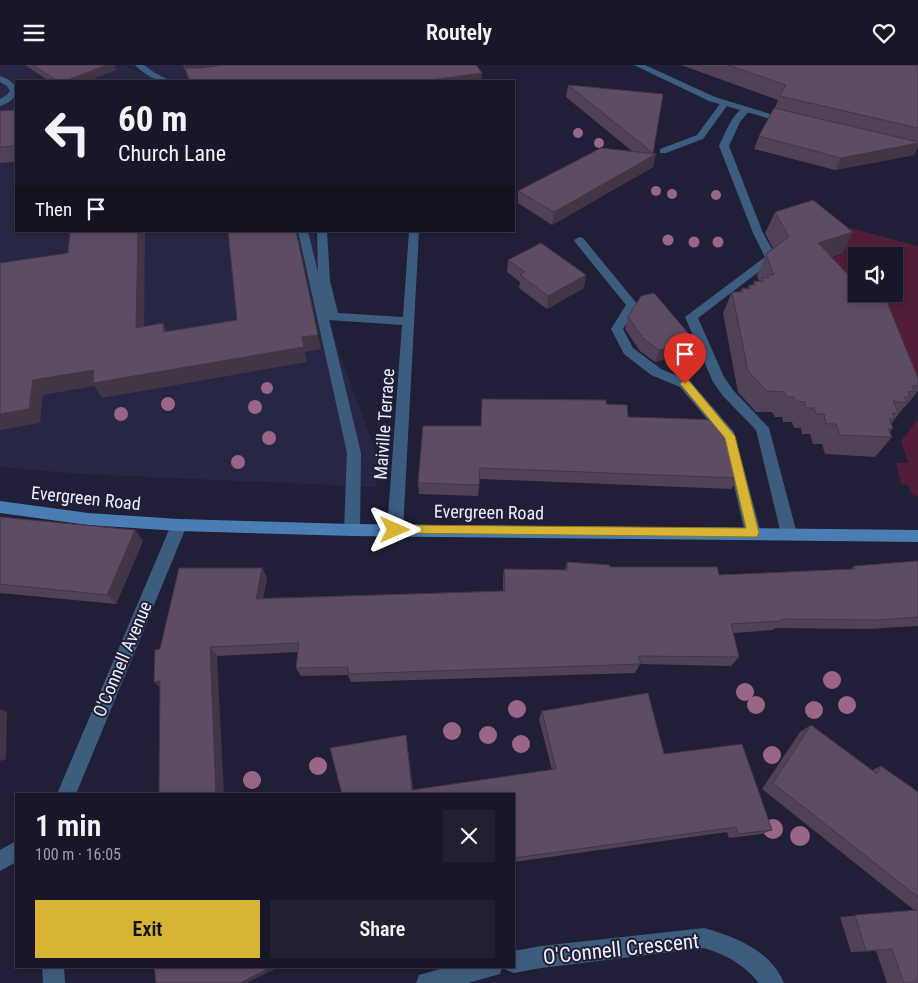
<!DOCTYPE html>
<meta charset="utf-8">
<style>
body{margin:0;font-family:"Roboto Condensed",sans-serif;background:#212031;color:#f1f3f6;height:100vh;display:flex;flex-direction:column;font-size:19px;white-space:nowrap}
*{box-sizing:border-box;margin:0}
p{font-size:16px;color:#9f9fa8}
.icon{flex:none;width:28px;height:28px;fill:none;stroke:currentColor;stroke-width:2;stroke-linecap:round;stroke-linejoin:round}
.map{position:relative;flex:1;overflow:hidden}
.details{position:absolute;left:15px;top:728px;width:500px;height:175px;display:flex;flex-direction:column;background:#181729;border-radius:0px;box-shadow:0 2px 8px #0003,0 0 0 1px #363646}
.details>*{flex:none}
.top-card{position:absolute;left:15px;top:15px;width:500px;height:152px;border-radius:0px;box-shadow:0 2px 8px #0003,0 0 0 1px #363646;background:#181729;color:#f1f3f6;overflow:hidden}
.fabs{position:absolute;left:848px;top:182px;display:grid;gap:10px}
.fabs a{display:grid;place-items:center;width:55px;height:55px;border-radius:0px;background:#181729;box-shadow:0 2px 8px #0003,0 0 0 1px #363646;font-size:25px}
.pin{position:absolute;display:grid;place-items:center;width:42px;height:42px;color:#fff;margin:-51px -21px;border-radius:50% 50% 50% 0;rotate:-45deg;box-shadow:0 0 5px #0007}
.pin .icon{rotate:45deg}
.me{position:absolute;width:55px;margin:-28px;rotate:90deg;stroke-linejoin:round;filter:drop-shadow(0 0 4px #0008)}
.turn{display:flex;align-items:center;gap:18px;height:105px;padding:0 20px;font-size:22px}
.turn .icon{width:65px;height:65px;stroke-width:2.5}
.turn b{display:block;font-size:35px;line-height:42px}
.then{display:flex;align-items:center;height:48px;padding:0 20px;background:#0003;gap:10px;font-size:19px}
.round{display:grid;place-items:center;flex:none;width:52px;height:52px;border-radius:0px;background:#212031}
.headline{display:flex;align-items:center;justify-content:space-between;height:85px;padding:0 20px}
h1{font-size:30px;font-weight:600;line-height:38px}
.primary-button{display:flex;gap:10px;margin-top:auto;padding:10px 20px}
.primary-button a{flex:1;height:58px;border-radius:0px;background:#d7b434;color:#111;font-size:20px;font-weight:600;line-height:58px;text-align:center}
.primary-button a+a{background:#212031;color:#f1f3f6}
header{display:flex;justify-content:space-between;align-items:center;height:65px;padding:0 20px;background:#181729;font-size:22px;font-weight:600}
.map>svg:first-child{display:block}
.built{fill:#272644}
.green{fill:#521d38;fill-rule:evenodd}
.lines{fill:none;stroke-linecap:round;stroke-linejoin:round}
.lane{fill:#3d5d7f;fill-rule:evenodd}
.street{fill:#3d5d7f;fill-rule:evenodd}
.secondary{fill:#497db3;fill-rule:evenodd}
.tree{fill:#996687}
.wall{fill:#514156}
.shaded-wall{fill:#423546}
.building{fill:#5e4c64;stroke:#423546}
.route{fill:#d7b434;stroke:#8c7522}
.labels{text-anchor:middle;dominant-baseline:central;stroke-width:4;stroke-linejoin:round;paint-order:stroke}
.street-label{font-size:18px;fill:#ededfe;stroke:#201f37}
.near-street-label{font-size:21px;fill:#ededfe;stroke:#201f37}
</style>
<header><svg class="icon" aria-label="menu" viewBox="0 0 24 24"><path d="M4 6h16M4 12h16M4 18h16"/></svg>Routely<svg class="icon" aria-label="heart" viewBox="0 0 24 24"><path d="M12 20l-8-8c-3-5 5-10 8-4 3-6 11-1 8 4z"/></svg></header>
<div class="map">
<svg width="918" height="918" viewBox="0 0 918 918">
<rect width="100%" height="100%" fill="#201f37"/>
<!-- built -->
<path class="built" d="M0 0H124L156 15 129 0H314L313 16H16V166H314L322 240 378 393 376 422 81 409 0 402Z"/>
<!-- green -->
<path class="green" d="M804 157 826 163H850L918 181V322L812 200 841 190ZM856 191H894V229H856Z
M918 354V432L912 429 908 420 901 419 896 398H908L901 376Z"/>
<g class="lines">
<!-- lane -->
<path class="lane" d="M135 0H144L155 8 171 16C157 17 145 11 135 0Z
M0 11C22 18 22 34 0 41V34L7 30 10 26 7 21 0 17Z
M725 35 729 38 703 74 666 88H660V84L697 70 722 36Z
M745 42 750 45 740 57 729 81 763 168 777 193 698 253 724 312 733 325 769 363 797 469 794 474 789 475 784 474 781 469 756 365 723 331 713 317 685 252 765 192 753 168 719 81C725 69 732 48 745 42Z
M298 166H308L361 388 360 465 357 469 352 471 347 469 344 465 347 388Z"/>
<!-- street -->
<path class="street" d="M634 0H645L715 32 793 56 788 59 709 36Z
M317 166H327L330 216 338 248 403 252 409 166H419L403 465 400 469 395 471 390 469 387 465 402 260 329 255 318 216Z
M579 172 583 173 638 240 623 264 633 283 661 304 690 316 734 367 761 468 758 473 753 474 748 473 745 468 723 373 680 322 651 310 624 289 611 264 626 240 575 177 574 175Z
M179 454 184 456 187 460 76 729H57L171 460 174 456Z
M16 776V797L0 806V785Z
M704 863C736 872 770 885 784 918H759C743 899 727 890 704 883L541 903 514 908 506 905 505 901H514V886L541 881Z
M42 901H64L65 918H43Z
M450 901H503L500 909 468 918H416L419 910Z"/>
<!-- secondary -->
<path class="secondary" d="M0 436 88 448 179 454 352 459 918 465V477L352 471 179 466 88 460 0 448Z"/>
</g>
<!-- trees -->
<g class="tree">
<circle cx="578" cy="68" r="5"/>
<circle cx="599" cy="78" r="5"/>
<circle cx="656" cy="126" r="5"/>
<circle cx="672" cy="129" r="5"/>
<circle cx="716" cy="130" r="5"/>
<circle cx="668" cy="175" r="5.5"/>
<circle cx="694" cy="177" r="5.5"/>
<circle cx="718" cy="177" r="5.5"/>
<circle cx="267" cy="323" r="6"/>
<circle cx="168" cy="339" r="7"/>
<circle cx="255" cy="342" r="7"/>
<circle cx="121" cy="349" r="7"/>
<circle cx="269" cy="373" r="7"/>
<circle cx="238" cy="397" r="7"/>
<circle cx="832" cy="615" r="9"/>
<circle cx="745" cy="627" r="9"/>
<circle cx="756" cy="640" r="9"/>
<circle cx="847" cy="640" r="9"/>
<circle cx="517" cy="644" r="9"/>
<circle cx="814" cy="645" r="9"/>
<circle cx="452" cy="666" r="9"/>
<circle cx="488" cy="670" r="9"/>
<circle cx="521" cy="679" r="9"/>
<circle cx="772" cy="690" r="9"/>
<circle cx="318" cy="701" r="9"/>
<circle cx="252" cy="715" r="9"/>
<circle cx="773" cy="764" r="10"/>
<circle cx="800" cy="771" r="10"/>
</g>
<!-- wall -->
<path class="wall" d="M25 0H114L116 5 88 16H49Z
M183 0H476L482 8 481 16H189Z
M681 0H918V82L914 90 835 105 754 84 759 71 775 43 778 35Z
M568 20 663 29 653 89H656L653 102 552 160 518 138V126L633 87 566 32Z
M16 45V97L0 98V46Z
M775 147 842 189 832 192 918 313V326L905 342H904L891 359 893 363 890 367 892 372 875 392 825 389 822 379H813L810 369H802L801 363H794L792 357H783L782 352H775L772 347H756L738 327 723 248 732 227H740L742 223 747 224 749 220H753L754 216H759L757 211 766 189 773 183 765 168Z
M508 195 584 223 547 244 519 223 520 217 507 207Z
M628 252 694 275 689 287 655 297 640 286 625 264Z
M606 339 628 352 738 413 731 424 480 414 478 431 419 429 418 418 481 361Z
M0 452 135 465 143 476 116 539 0 528Z
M918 496V561L867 564 775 563 773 565 733 568 739 592 731 601 640 599 635 608 351 617 348 610 301 611 296 603 298 587 217 591 160 622 154 617 160 584 262 503 267 513 263 533 503 526V514L504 504 565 505 567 497 610 502 719 510 851 504 854 501Z
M542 646 664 689 772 765 762 769 729 773 727 767 514 797V729H342L406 670 407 677 413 725 552 705 539 654Z
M811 660 872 705 881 701 918 727V918H887L876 886 851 887 840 852 914 845 762 724 800 667Z"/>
<!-- shaded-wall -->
<path class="shaded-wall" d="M107 0H114L116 5 88 16H65Z
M184 0H262L192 11 185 3 188 14Z
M482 8 481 16H424Z
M918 78V82L914 90 835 105 841 93Z
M656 89 653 102 552 160 554 147Z
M138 166H145L144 277 136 263Z
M296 166 321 284 305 287 307 297 102 333 94 321 43 330 40 358 0 365V349L33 315 302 272Z
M853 167 842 189 807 199 818 178Z
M586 210 584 223 547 244 548 231Z
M163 258 170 273 164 267Z
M694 275 689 287 655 297 659 285Z
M135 465 143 476 116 539 107 530Z
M262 503 267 513 261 544 256 534Z
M210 582 217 591 224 729H216Z
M160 616 163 626 154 617Z
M0 644 7 647 6 694 0 696Z
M406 670 407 677 413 729 412 725Z
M274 901H281L247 918H240Z"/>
<!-- building -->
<path class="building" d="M33 0H107L65 16H57Z
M224 0H476L482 8 424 16H190L185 3H202Z
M728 0H918V63L780 31 786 20Z
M568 20 663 29 653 88Z
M774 43 918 77V78L841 93 759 71Z
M16 45V81L0 82V46Z
M601 83 656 89 554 147 518 126Z
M813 135 853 167 818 178 856 218V229H869L881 233 882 237H887L918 313V321H912L914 326 908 327 910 332H904L907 338 893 336 899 349 892 348 895 354H889L893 363 888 364 892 372 840 370 836 359H826L824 349H816L814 343H806L805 337 795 336 794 332H787L784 327 767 326 748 306 732 227H743L742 223 750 224 749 220H756L754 216 763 217 762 213H769L767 210H774L766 189 789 172 775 147Z
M70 166H138L136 263 163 258 164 267 237 255 228 166H296L318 270 302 272 304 282 93 318 94 305 33 315 29 344 0 349V198L68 188Z
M541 178 586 210 548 231 520 210 525 207 508 195Z
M654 228 694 275 659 285 644 274 628 252 641 231Z
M482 334 606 335V339L627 340 628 352 722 355 725 359 738 413 480 403 479 420 418 418 423 361H481Z
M0 452 135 465 107 530 0 519Z
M918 496V552L879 555 781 554 782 556 731 559 739 592 638 591 641 599 348 609V602L296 603 299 578 210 582 216 729H159L160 616 154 617 155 585 160 584 179 503H262L256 534 505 526 504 504 568 505 567 497 610 500V502H717L719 510 855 504 854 501Z
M648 628 664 689 742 679 772 765 738 769 736 762 514 793V729H342L330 683 406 670 412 725 556 704 542 646Z
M811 660 877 709 881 701 918 727V832L773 718Z
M918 845V918H904L892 884 866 886 855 850Z
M154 901H274L240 918H156Z"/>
<!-- route -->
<path class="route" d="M685 315 689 316 735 371 759 468 757 472 391 468 390 465 391 462 395 460 746 463 725 373 682 321 680 319Z"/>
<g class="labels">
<!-- street labels -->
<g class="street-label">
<text transform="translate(384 359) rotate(-86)">Maiville Terrace</text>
<text transform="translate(86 433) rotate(6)">Evergreen Road</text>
<text transform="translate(489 447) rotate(1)">Evergreen Road</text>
<text transform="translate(122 594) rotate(-67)">O'Connell Avenue</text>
</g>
<!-- near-street labels -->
<g class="near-street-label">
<text transform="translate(621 884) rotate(-6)">O'Connell Crescent</text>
</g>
</g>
</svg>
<div class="fabs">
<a><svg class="icon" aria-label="sound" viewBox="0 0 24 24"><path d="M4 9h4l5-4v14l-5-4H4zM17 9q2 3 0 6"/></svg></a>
</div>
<div class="pin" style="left:685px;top:319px;background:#d93025"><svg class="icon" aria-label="arrive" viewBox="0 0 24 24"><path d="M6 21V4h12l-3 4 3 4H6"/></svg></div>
<svg class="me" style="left:395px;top:465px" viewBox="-20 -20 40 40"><path d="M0-17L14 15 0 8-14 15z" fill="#d7b434" stroke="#fff" stroke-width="4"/></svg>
<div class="top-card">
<div class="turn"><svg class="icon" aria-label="left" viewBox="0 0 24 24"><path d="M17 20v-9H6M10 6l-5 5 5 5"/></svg><div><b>60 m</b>Church Lane</div></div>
<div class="then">Then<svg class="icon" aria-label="arrive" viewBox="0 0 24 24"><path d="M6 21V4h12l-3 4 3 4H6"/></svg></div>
</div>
<section class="details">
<div class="headline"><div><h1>1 min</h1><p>100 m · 16:05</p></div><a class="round"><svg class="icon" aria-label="close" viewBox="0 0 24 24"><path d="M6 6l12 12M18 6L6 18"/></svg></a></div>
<div class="primary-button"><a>Exit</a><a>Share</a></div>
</section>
</div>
